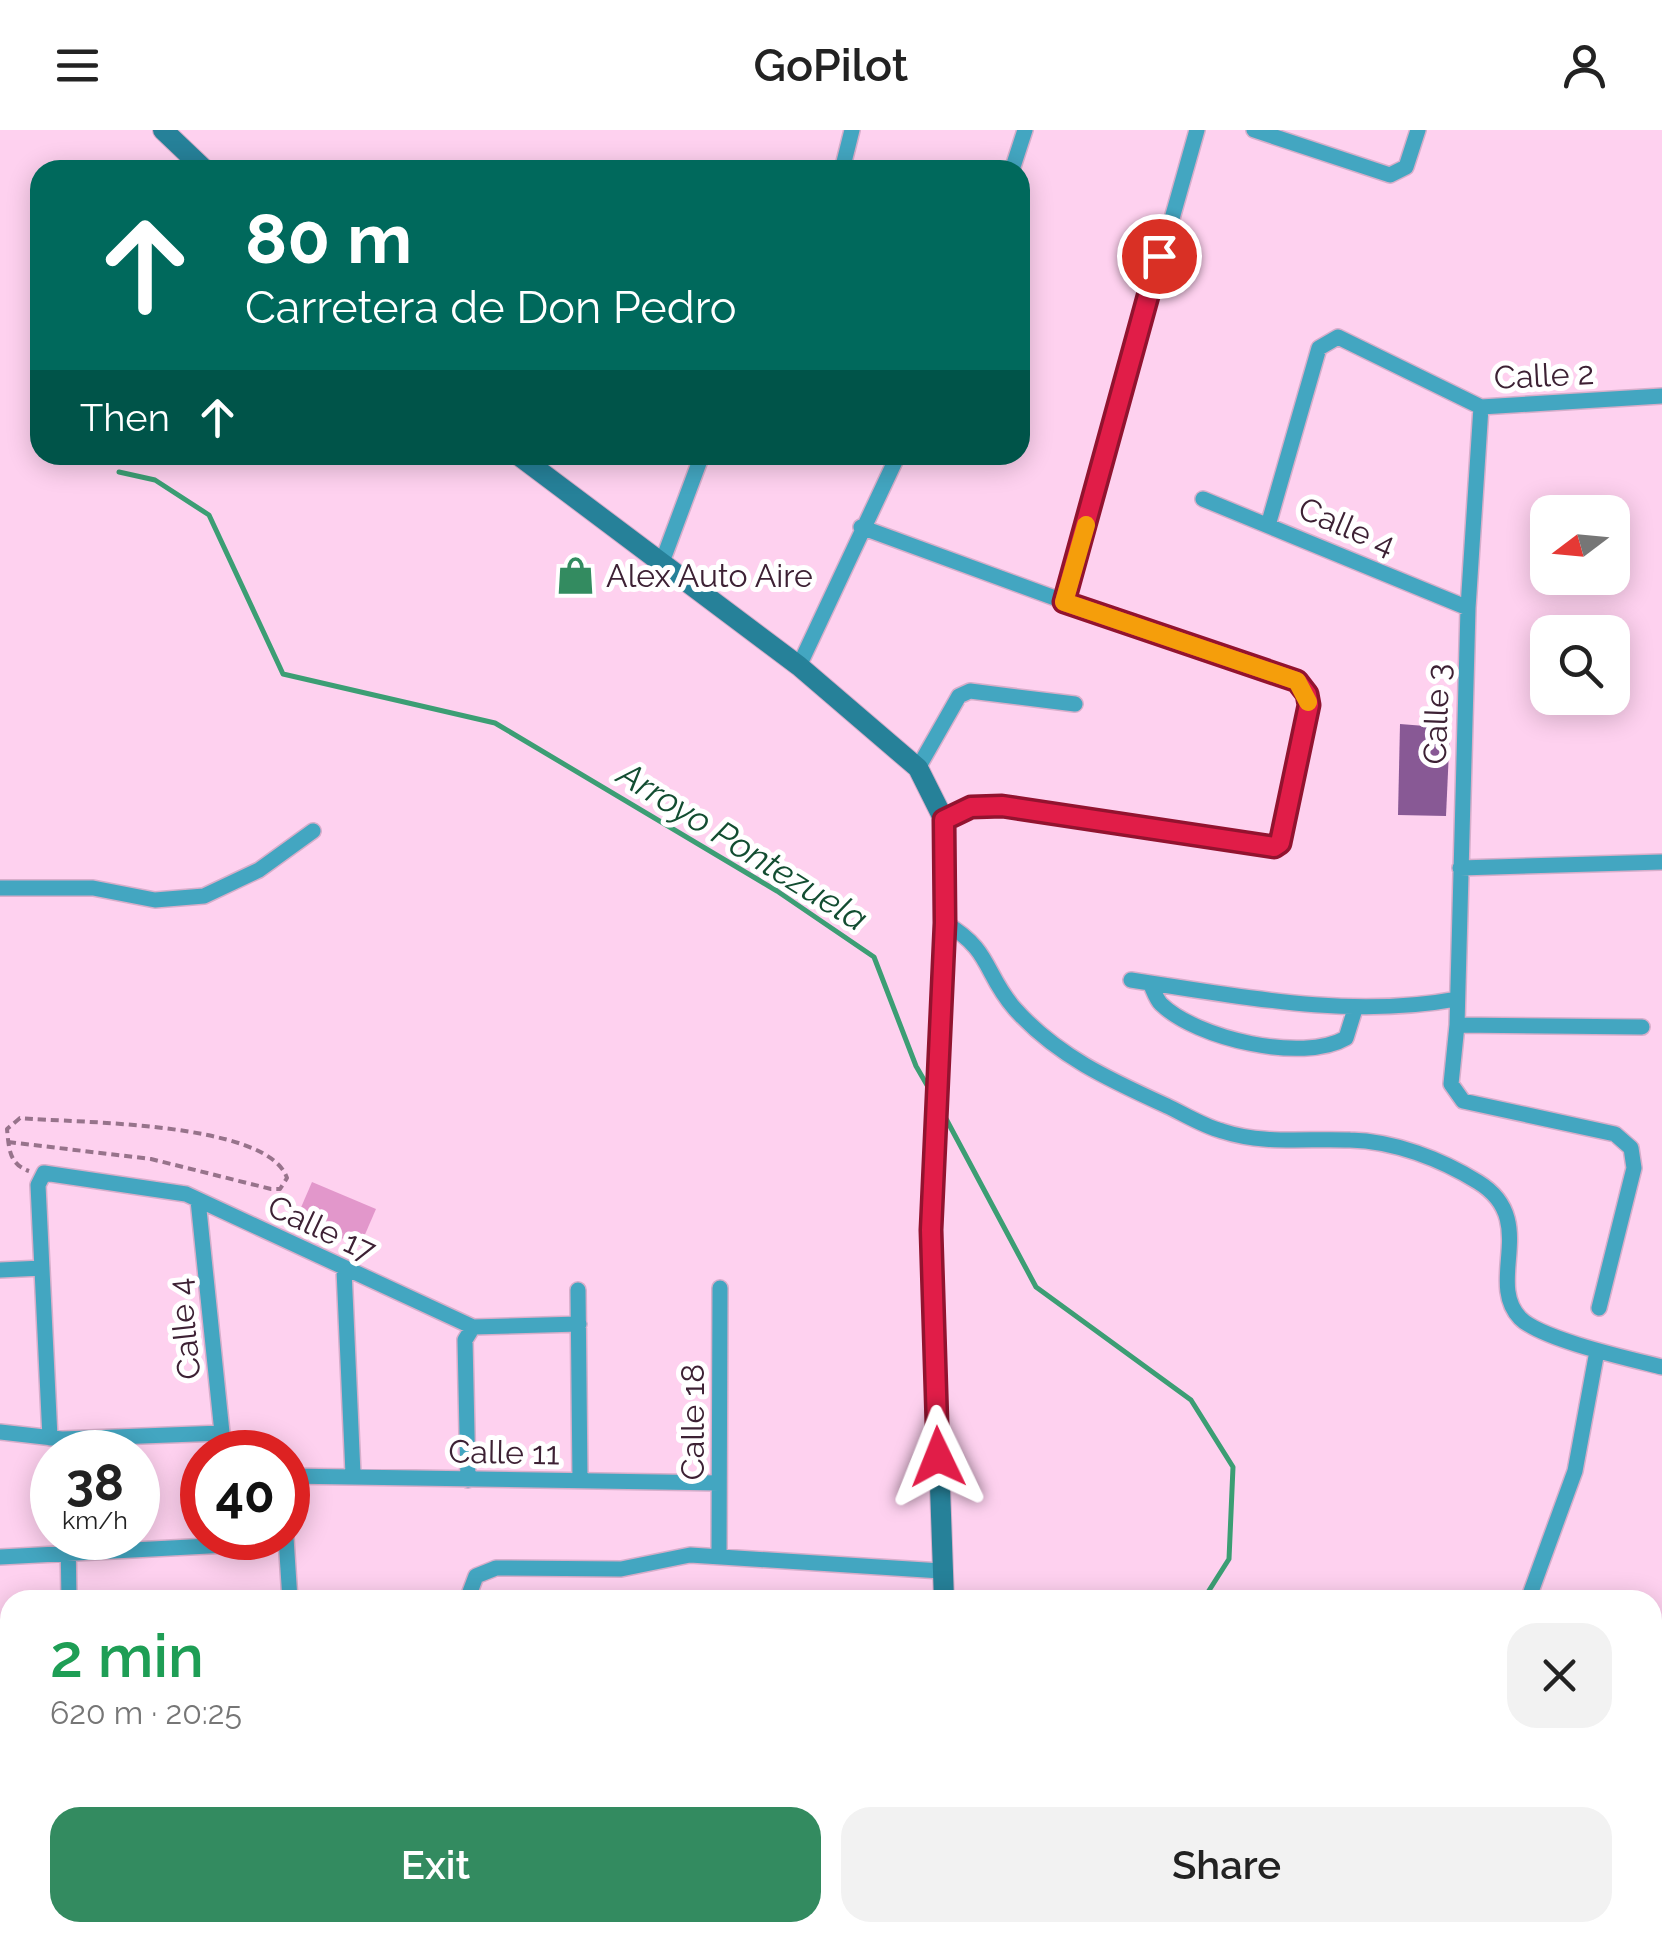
<!DOCTYPE html>
<meta charset="utf-8">
<style>
body{margin:0;font-family:Raleway,sans-serif;background:#f2f2f2;color:#222;height:100vh;display:flex;flex-direction:column;font-size:38px;white-space:nowrap}
*{box-sizing:border-box;margin:0}
p{font-size:32px;color:#767676}
.icon{flex:none;width:55px;height:55px;fill:none;stroke:currentColor;stroke-width:2;stroke-linecap:round;stroke-linejoin:round}
.map{position:relative;flex:1;overflow:hidden}
.details{position:absolute;left:0px;top:1460px;width:1662px;height:352px;display:flex;flex-direction:column;background:#fff;border-radius:30px 30px 0 0;box-shadow:0 5px 25px #0003}
.details>*{flex:none}
.top-card{position:absolute;left:30px;top:30px;width:1000px;height:305px;border-radius:30px;box-shadow:0 5px 25px #0003;background:#00695c;color:#fff;overflow:hidden}
.needle{width:65px;rotate:254deg}
.buttons{position:absolute;left:1530px;top:365px;display:grid;gap:20px}
.buttons a{display:grid;place-items:center;width:100px;height:100px;border-radius:20px;background:#fff;box-shadow:0 5px 25px #0003;font-size:50px}
.speed{position:absolute;left:30px;top:1300px;display:flex;gap:20px;font-size:50px;font-weight:700;text-align:center}
.speed>*{display:grid;place-content:center;width:130px;height:130px;border-radius:50%;background:#fff;box-shadow:0 5px 25px #0003;line-height:1}
.speed small{font-size:25px;font-weight:400}
.speed .limit{border:15px solid #d22;background:#fff;color:#111}
.pin{position:absolute;display:grid;place-items:center;width:85px;height:85px;color:#fff;margin:-42px;border:5px solid #fff;border-radius:50%;box-shadow:0 2px 10px #0007}
.me{position:absolute;width:110px;margin:-55px;rotate:358deg;stroke-linejoin:round;filter:drop-shadow(0 0 8px #0008)}
.turn{display:flex;align-items:center;gap:35px;height:210px;padding:0 50px;font-size:45px}
.turn .icon{width:130px;height:130px;stroke-width:2.5}
.turn b{display:block;font-size:70px;line-height:85px}
.then{display:flex;align-items:center;height:95px;padding:0 50px;background:#0003;gap:20px;font-size:38px}
.round{display:grid;place-items:center;flex:none;width:105px;height:105px;border-radius:30px;background:#f2f2f2}
.overview{display:flex;align-items:center;justify-content:space-between;height:170px;padding:0 50px}
h1{font-size:60px;font-weight:600;line-height:75px;color:#1e9e55}
.cta{display:flex;gap:20px;margin-top:auto;padding:20px 50px}
.cta a{flex:1;height:115px;border-radius:30px;background:#338b60;color:#fff;font-size:40px;font-weight:600;line-height:115px;text-align:center}
.cta a+a{background:#f2f2f2;color:#222}
header{display:flex;justify-content:space-between;align-items:center;height:130px;padding:0 50px;background:#fff;font-size:45px;font-weight:600}
.map>svg:first-child{display:block}
.built{fill:#febde9}
.green{fill:#e297cb}
.lines{fill:none;stroke-linecap:round;stroke-linejoin:round}
.stream{stroke:#3c9e74;stroke-width:5}
.building{fill:#885995}
.lane-casing{stroke:#d7aeca;stroke-width:10}
.street-casing{stroke:#d7aeca;stroke-width:18}
.secondary-casing{stroke:#d7aeca;stroke-width:22}
.path{stroke:#97738b;stroke-width:4;stroke-dasharray:8 5;stroke-linecap:butt}
.lane{stroke:#43a6c1;stroke-width:8}
.street{stroke:#43a6c1;stroke-width:15}
.secondary{stroke:#268199;stroke-width:20}
.route-casing{stroke:#92132f;stroke-width:25}
.route{stroke:#e11d48;stroke-width:18}
.slow{stroke:#f59e0b;stroke-width:18}
.labels{text-anchor:middle;dominant-baseline:central;stroke-width:10;stroke-linejoin:round;paint-order:stroke}
.street-label{font-size:32px;fill:#3d2134;stroke:#fff}
.poi-label{font-size:32px;fill:#3d2134;stroke:#fff;text-anchor:start}
.water-label{font-size:35px;font-style:italic;fill:#124d31;stroke:#fff}
</style>
<header><svg class="icon" aria-label="menu" viewBox="0 0 24 24"><path d="M4 6h16M4 12h16M4 18h16"/></svg>GoPilot<svg class="icon" aria-label="person" viewBox="0 0 24 24"><circle cx="12" cy="8" r="4"/><path d="M4 21q1-7 8-7t8 7"/></svg></header>
<div class="map">
<svg width="1662" height="1812" viewBox="0 0 1662 1812">
<rect width="100%" height="100%" fill="#fed1ef"/>
<!-- built -->
<path class="built" d="M1046 1802 1052 1812H804L803 1803Z"/>
<!-- green -->
<path class="green" d="M312 1052 376 1079 360 1116 296 1089Z"/>
<g class="lines">
<!-- stream -->
<path class="stream" d="M119 342 155 350 209 385 283 544 495 593 777 761 874 827 916 936 931 962
M944 985 1036 1157 1191 1270 1233 1337 1229 1429 1203 1470
M1652 1614H1662"/>
</g>
<!-- building -->
<path class="building" d="M1400 594 1450 598 1446 686 1398 685Z"/>
<g class="lines">
<defs>
<path id="lane" d="M711 1802 712 1812"/>
<path id="street" d="M1254 0 1390 45 1406 37 1418 0
M842 40 852 0
M1012 40 1025 0
M1481 277 1468 478 1457 895 1451 954 1463 971 1615 1004 1631 1018 1634 1038 1599 1178
M1203 369 1468 478
M1269 392 1319 218 1338 207 1481 277 1662 266
M861 397 1205 523 1297 551 1307 564 1309 575 1280 713 1274 717 1002 676 971 677 944 690
M661 435 702 325
M1064 471 1197 0
M799 536 898 325
M918 638 959 566 970 561 1075 574
M1460 738 1662 732
M0 758H93L155 770 204 766 259 740 313 701
M945 793C992 820 984 844 1015 879 1057 926 1110 950 1167 976 1184 984 1203 996 1222 1001 1264 1015 1307 1008 1350 1010 1394 1011 1441 1029 1478 1052 1540 1090 1485 1151 1520 1188 1540 1209 1630 1229 1662 1237
M1131 850C1238 866 1349 889 1457 869
M1150 853C1153 859 1156 869 1161 874 1197 909 1303 933 1346 908L1355 879
M1457 895 1642 897
M198 1070 224 1322
M0 1140 42 1138
M344 1140 353 1344
M578 1160 580 1350
M0 1302 62 1309 222 1303
M50 1308 38 1055 44 1043 186 1064 473 1197 579 1194
M288 1346 719 1353
M468 1350 465 1210 473 1197
M68 1408 69 1470
M286 1408 290 1470
M719 1425 720 1158
M0 1427 286 1412
M467 1470 476 1446 496 1438 621 1439 690 1425 941 1441
M1528 1470 1575 1341 1597 1221
M0 1557 10 1556
M205 1802 209 1812
M233 1802H250
M335 1802V1812"/>
<path id="secondary" d="M163 0 205 40
M518 325 799 536 918 638 944 690 945 793 931 1100 944 1470
M1049 1802 1055 1812"/>
</defs>
<!-- lane casing -->
<use href="#lane" class="lane-casing"/>
<!-- street casing -->
<use href="#street" class="street-casing"/>
<!-- secondary casing -->
<use href="#secondary" class="secondary-casing"/>
<!-- path -->
<path class="path" d="M8 1012 151 1029 271 1059H280L287 1048C268 991 75 993 20 988L7 999C9 1019 9 1034 29 1041"/>
<!-- lane -->
<use href="#lane" class="lane"/>
<!-- street -->
<use href="#street" class="street"/>
<!-- secondary -->
<use href="#secondary" class="secondary"/>
</g>
<g class="lines">
<defs>
<path id="route" d="M938 1327 931 1100 945 793 944 690 971 677 1002 676 1274 717 1280 713 1309 575 1307 564 1297 551 1064 472 1159 126"/>
</defs>
<!-- route casing -->
<use href="#route" class="route-casing"/>
<!-- route -->
<use href="#route" class="route"/>
<!-- slow -->
<path class="slow" d="M1086 395 1064 472 1297 551 1308 572"/>
</g>
<!-- icons -->
<defs>
<symbol id="shop-bare" viewBox="-9 -9 18 18"><path d="M-5-2.5h2.3a2.7 3.5 0 0 1 5.4 0H5L5.5 6h-11ZM-1.5-2.5h3a1.5 2.3 0 0 0-3 0Z" fill="#338b60" stroke="#fff" stroke-width="2.5" paint-order="stroke"/></symbol>
</defs>
<g fill-rule="evenodd">
<use href="#shop-bare" x="548" y="418" width="55" height="55"/>
</g>
<g class="labels">
<!-- street labels -->
<g class="street-label">
<text transform="translate(1544 245) rotate(-3)">Calle 2</text>
<text transform="translate(1347 396) rotate(23)">Calle 4</text>
<text transform="translate(1436 584) rotate(-88)">Calle 3</text>
<text transform="translate(322 1098) rotate(25)">Calle 17</text>
<text transform="translate(184 1199) rotate(-96)">Calle 4</text>
<text transform="translate(692 1292) rotate(-90)">Calle 18</text>
<text transform="translate(504 1322) rotate(1)">Calle 11</text>
</g>
<!-- poi labels -->
<g class="poi-label">
<text x="606" y="445">Alex Auto Aire</text>
</g>
<!-- water labels -->
<g class="water-label">
<text transform="translate(743 716) rotate(32)">Arroyo Pontezuela</text>
</g>
</g>
</svg>
<div class="buttons">
<a><svg class="needle" viewBox="-14 -14 28 28"><path d="M0-13l5 13h-10z" fill="#e53935"/><path d="M0 13l5-13h-10z" fill="#767676"/></svg></a>
<a><svg class="icon" aria-label="search" viewBox="0 0 24 24"><circle cx="10" cy="10" r="6"/><path d="M15 15l6 6"/></svg></a>
</div>
<div class="speed"><div>38<small>km/h</small></div><div class="limit">40</div></div>
<div class="pin" style="left:1159px;top:126px;background:#d93025"><svg class="icon" aria-label="arrive" viewBox="0 0 24 24"><path d="M6 21V4h12l-3 4 3 4H6"/></svg></div>
<svg class="me" style="left:938px;top:1327px" viewBox="-20 -20 40 40"><path d="M0-17L14 15 0 8-14 15z" fill="#e11d48" stroke="#fff" stroke-width="4"/></svg>
<div class="top-card">
<div class="turn"><svg class="icon" aria-label="ahead" viewBox="0 0 24 24"><path d="M12 20V5M6 11l6-6 6 6"/></svg><div><b>80 m</b>Carretera de Don Pedro</div></div>
<div class="then">Then<svg class="icon" aria-label="ahead" viewBox="0 0 24 24"><path d="M12 20V5M6 11l6-6 6 6"/></svg></div>
</div>
<section class="details">
<div class="overview"><div><h1>2 min</h1><p>620 m · 20:25</p></div><a class="round"><svg class="icon" aria-label="close" viewBox="0 0 24 24"><path d="M6 6l12 12M18 6L6 18"/></svg></a></div>
<div class="cta"><a>Exit</a><a>Share</a></div>
</section>
</div>
